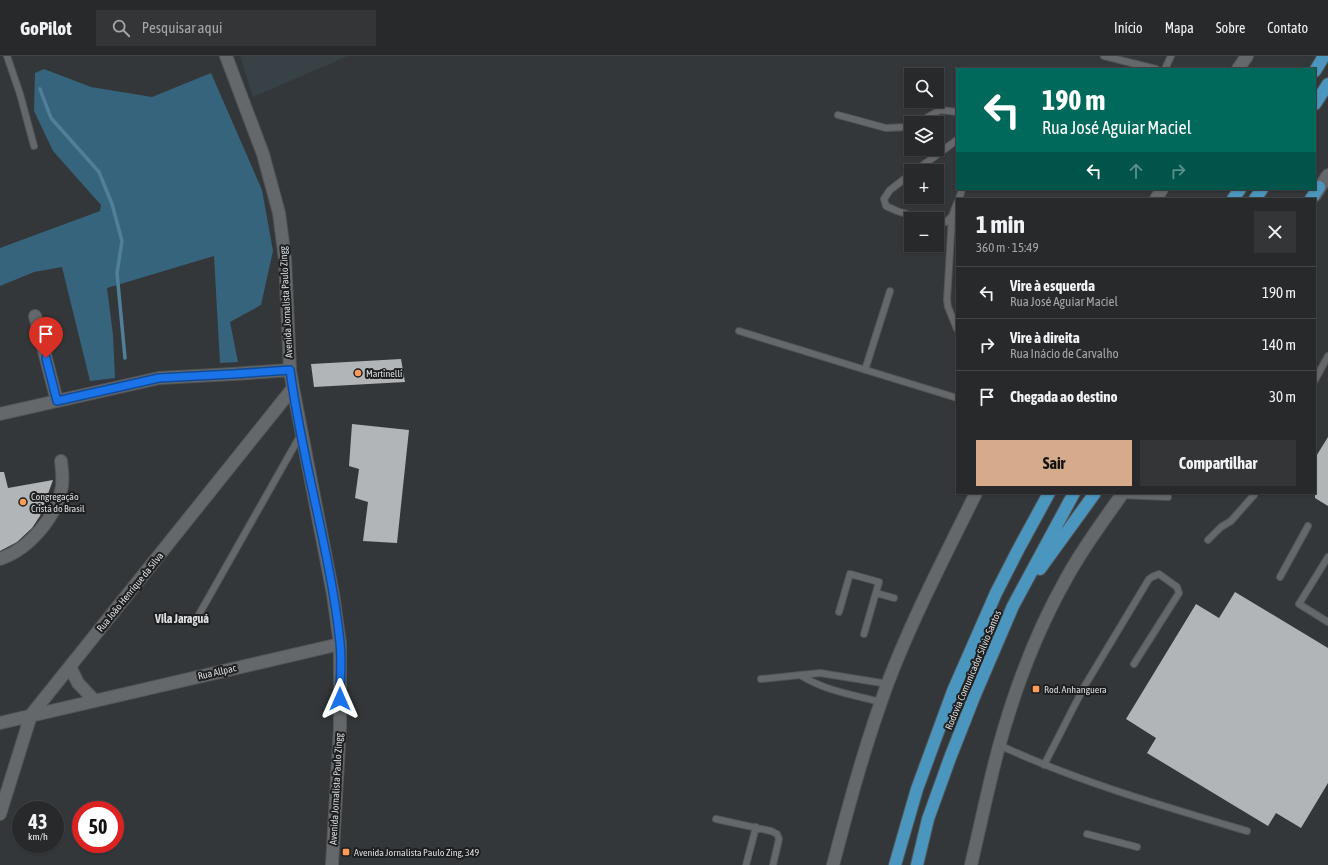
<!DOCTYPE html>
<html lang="pt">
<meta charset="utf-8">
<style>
body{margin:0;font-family:"Asap Condensed",sans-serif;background:#333537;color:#f1f3f6;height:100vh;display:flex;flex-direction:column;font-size:15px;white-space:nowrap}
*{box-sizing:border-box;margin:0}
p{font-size:13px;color:#a4a6a9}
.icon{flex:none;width:22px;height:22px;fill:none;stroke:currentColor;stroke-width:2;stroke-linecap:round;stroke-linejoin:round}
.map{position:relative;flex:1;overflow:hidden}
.drawer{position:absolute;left:956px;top:142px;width:360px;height:296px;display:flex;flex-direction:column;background:#27292b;border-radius:0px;box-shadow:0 1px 3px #0004,0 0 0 1px #434547}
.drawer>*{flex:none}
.hud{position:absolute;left:956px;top:12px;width:360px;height:122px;border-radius:0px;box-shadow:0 1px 3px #0004,0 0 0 1px #434547;background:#00695c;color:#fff;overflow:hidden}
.fabs{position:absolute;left:904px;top:12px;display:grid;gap:8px}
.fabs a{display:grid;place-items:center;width:40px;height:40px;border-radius:0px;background:#27292b;box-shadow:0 1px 3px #0004,0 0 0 1px #434547;font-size:20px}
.speed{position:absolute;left:12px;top:745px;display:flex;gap:8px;font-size:20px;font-weight:700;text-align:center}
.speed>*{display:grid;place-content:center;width:52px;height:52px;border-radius:50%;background:#27292b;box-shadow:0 1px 3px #0004,0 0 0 1px #434547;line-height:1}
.speed small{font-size:10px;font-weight:400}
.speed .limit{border:6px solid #d22;background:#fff;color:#111}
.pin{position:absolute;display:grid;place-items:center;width:34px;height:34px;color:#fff;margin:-41px -17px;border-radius:50% 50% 50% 0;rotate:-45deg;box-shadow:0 0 4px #0007}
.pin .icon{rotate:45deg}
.me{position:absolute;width:44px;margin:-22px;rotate:0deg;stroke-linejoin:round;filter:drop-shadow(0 0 3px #0008)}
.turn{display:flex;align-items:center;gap:14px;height:84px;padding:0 20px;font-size:18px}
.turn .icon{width:52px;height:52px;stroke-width:2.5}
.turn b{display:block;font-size:28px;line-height:34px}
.lanes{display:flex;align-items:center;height:38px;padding:0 20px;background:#0003;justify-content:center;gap:20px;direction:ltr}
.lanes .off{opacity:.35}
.round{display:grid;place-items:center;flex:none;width:42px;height:42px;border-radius:0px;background:#333537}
.overview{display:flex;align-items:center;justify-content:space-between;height:68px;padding:0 20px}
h1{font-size:24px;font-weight:700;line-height:30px}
.action{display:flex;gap:8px;margin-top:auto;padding:8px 20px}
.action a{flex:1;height:46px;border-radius:0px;background:#d6ab8b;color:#111;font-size:16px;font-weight:700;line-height:46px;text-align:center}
.action a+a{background:#333537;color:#f1f3f6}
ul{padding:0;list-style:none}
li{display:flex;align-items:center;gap:12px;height:52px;padding:0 20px;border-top:1px solid #434547}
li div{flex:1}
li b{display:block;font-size:15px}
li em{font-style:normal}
header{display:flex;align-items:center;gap:24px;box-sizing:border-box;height:56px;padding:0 20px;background:#27292b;border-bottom:1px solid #434547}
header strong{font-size:19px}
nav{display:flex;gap:22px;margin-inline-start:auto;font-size:14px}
.search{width:280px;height:36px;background:#333537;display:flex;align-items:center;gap:10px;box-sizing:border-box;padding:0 14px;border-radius:0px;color:#a4a6a9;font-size:15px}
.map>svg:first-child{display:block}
.built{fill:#384146}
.forest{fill:#36647d}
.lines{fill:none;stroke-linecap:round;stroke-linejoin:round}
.stream{stroke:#507f99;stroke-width:3.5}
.building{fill:#b2b5b7}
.lane-casing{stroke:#525455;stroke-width:8}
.street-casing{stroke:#525455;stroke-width:14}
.secondary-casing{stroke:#525455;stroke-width:14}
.highway-casing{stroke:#525455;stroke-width:14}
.lane{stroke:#65686a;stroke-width:6}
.street{stroke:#65686a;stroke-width:12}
.secondary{stroke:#65686a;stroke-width:12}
.highway{stroke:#4a96be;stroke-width:12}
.route-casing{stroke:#114b97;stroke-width:10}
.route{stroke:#1a73e8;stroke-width:7}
.poi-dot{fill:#fe9c57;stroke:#1d1e1f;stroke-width:1.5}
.labels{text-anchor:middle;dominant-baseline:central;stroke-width:4;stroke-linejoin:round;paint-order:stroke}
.street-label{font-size:10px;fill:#dcdedf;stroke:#1d1e1f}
.poi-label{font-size:10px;fill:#dcdedf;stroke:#1d1e1f;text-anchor:start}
.quarter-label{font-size:12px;font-weight:bold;fill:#dcdedf;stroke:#1d1e1f}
</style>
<header>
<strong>GoPilot</strong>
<div class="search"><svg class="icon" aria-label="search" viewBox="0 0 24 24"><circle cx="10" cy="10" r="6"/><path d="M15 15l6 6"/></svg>Pesquisar aqui</div>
<nav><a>Início</a><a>Mapa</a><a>Sobre</a><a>Contato</a></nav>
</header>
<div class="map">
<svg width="1328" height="809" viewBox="0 0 1328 809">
<rect width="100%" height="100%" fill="#343739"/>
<!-- built -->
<path class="built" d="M240 0H348L253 41Z"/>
<!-- forest -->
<path class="forest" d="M44 13 91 31 152 41 211 17 262 134 273 195 261 249 230 266 238 306 220 307 214 200 107 232 113 279 115 322 90 325 62 211 34 216 0 230V192L100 155 101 149 53 95 34 55 35 17Z"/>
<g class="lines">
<!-- stream -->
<path class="stream" d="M40 33 51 62 99 116 112 148 122 185 117 217 125 302"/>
</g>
<!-- building -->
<path class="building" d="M401 303 405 326 314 331 311 308Z
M352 368 409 374 397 487 363 485 368 446 355 442 359 413 349 410Z
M1328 381V450L1315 442V402Z
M0 416H4L8 432 53 424 40 460 32 472 17 486 0 495Z
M1235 536 1328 592V727L1301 772 1276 757 1268 770 1147 697 1156 682 1126 663 1196 548 1219 562Z"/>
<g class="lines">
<defs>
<path id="lane" d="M7 0 20 38 34 90
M1104 0 1156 13
M1165 13 1171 0
M838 59 886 72 908 71 911 70
M918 67 940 54 957 56
M915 115 957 84
M911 118 890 134 884 143 886 150 897 155 922 163
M959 143 962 133
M952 160 947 244 948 251 957 273
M937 166H946L952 160 957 147
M739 275 957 342
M865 314 890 235
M1315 324 1328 300
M1122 439 1168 441
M1208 484 1221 471 1231 465 1254 439
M1328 501 1299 548 1328 566
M1280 521 1308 470
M876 537 894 542
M839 556 850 518 879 526 864 578
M197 562 300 380
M800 619C825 635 854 639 881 646
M761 623 820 617 888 628
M999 689C1079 726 1163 750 1247 775
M1044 709 1084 631 1149 523 1152 521 1159 518 1177 531 1179 537 1134 608
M716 763 771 775 777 778 779 783 773 809
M1087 778 1137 791
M746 809 756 771"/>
<path id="street" d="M35 260 57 345
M0 358 159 322 233 318 290 314
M0 503C29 493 57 461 62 430 63 422 62 413 61 405
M70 611 78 627 94 644
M0 667 340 588
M0 758 31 659 293 332"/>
<path id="secondary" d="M226 0 263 98 279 157 285 203 290 314 293 332 333 538 340 588V672L332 809
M1238 13 1247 0
M1315 139 1328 119
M1156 143 1162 133
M833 809C849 748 865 689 887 629 912 563 945 500 976 437
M971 809C980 771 988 732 998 694 1014 635 1036 576 1066 523 1082 493 1103 465 1123 437"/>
<path id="highway" d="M1315 15 1324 0
M1315 48 1328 28
M1233 143 1240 133
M1255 143 1262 133
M1311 143 1319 131
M1040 513 1095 437
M895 809 917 733 953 635 996 537 1018 494 1049 437
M917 809 928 763 950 702 974 641 1013 550 1074 437"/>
</defs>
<!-- lane casing -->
<use href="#lane" class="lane-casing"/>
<!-- street casing -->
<use href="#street" class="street-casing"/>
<!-- secondary casing -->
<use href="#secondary" class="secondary-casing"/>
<!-- highway casing -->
<use href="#highway" class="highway-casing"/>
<!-- lane -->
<use href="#lane" class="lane"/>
<!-- street -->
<use href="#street" class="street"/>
<!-- secondary -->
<use href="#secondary" class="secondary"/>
<!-- highway -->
<use href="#highway" class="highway"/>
</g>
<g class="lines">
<defs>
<path id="route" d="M46 302 57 345 159 322 233 318 290 314C302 405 330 494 340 586 342 605 340 624 340 643"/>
</defs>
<!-- route casing -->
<use href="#route" class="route-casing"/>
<!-- route -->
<use href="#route" class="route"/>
</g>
<!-- markers -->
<g class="poi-dot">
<circle cx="358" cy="317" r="4"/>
<circle cx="23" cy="446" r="4"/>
<rect x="1032" y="629" width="8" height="8" rx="2"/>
<rect x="342" y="792" width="8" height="8" rx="2"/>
</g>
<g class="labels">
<!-- street labels -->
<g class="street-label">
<text transform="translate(286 246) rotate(-93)">Avenida Jornalista Paulo Zingg</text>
<text transform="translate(130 536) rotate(-51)">Rua João Henrique da Silva</text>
<text transform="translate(973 614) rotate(-67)">Rodovia Comunicador Silvio Santos</text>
<text transform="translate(217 616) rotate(-13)">Rua Allpac</text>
<text transform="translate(336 733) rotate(-87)">Avenida Jornalista Paulo Zingg</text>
</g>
<!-- poi labels -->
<g class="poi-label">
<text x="366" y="317">Martinelli</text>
<text x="31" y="440">Congregação<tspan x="31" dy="12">Cristã do Brasil</tspan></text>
<text x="1044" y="633">Rod. Anhanguera</text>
<text x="354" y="796">Avenida Jornalista Paulo Zing, 349</text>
</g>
<!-- quarter labels -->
<g class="quarter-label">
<text x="182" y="563">Vila Jaraguá</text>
</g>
</g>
</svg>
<div class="fabs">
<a><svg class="icon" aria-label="search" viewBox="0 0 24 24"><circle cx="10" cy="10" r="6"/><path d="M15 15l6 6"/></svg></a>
<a><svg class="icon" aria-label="layers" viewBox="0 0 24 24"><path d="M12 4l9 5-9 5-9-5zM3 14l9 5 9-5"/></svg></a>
<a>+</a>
<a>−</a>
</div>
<div class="speed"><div>43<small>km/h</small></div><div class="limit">50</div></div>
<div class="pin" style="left:46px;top:302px;background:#d93025"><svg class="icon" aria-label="arrive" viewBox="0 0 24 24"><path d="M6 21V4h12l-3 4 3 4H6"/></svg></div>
<svg class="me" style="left:340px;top:643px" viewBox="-20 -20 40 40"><path d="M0-17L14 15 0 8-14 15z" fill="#1a73e8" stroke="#fff" stroke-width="4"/></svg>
<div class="hud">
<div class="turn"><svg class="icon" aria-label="left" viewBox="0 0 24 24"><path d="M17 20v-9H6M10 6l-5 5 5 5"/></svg><div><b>190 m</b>Rua José Aguiar Maciel</div></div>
<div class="lanes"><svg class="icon" aria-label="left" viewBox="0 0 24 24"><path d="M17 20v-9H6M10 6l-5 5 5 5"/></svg><svg class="icon off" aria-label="ahead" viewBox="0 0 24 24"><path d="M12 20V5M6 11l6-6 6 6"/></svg><svg class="icon off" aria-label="right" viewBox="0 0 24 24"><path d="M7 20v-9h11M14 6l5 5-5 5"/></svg></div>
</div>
<section class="drawer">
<div class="overview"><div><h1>1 min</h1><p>360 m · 15:49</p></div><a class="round"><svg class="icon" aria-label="close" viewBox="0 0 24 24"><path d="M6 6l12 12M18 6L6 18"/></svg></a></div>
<ul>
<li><svg class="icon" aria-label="left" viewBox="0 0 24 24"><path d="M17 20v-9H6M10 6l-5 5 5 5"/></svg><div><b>Vire à esquerda</b><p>Rua José Aguiar Maciel</p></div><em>190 m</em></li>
<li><svg class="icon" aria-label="right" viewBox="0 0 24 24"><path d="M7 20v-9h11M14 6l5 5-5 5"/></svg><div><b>Vire à direita</b><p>Rua Inácio de Carvalho</p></div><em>140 m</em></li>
<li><svg class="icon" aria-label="arrive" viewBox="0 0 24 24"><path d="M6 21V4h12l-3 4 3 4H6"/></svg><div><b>Chegada ao destino</b></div><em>30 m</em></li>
</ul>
<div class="action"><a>Sair</a><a>Compartilhar</a></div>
</section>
</div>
